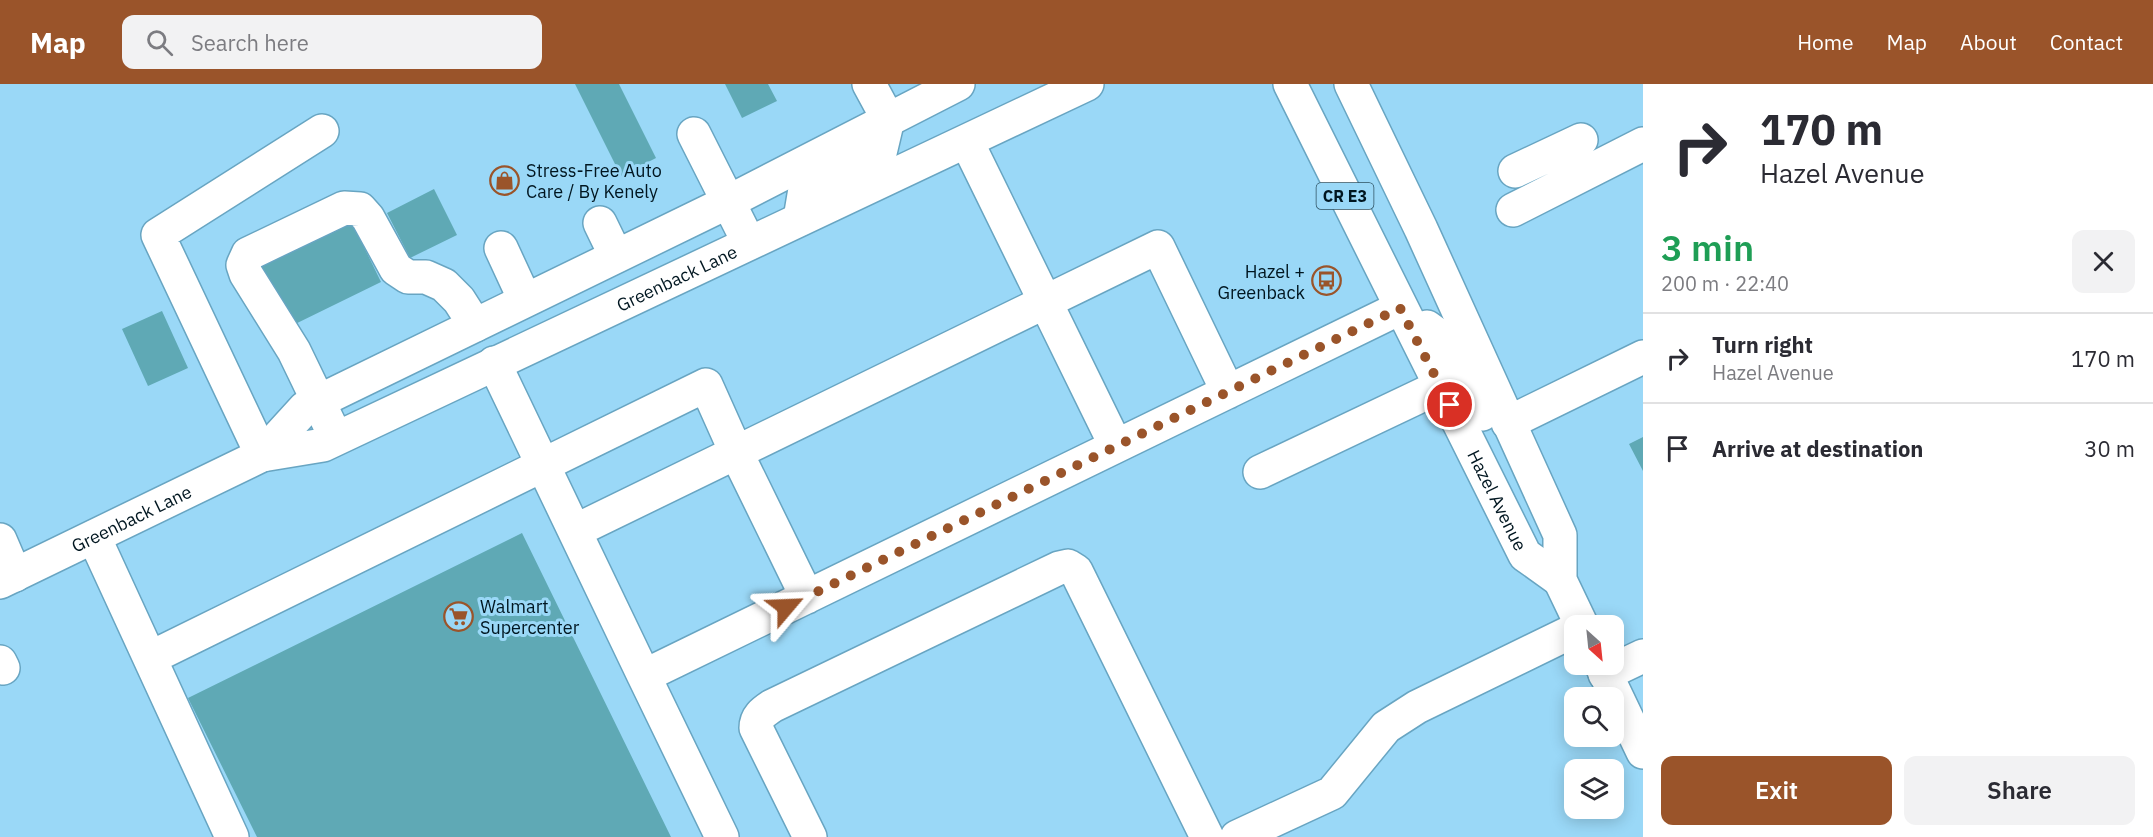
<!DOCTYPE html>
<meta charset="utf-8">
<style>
body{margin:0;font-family:"IBM Plex Sans",sans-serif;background:#f2f2f3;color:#2b2b33;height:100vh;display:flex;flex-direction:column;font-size:22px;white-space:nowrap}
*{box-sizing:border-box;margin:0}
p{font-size:20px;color:#7c7c81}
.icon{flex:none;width:33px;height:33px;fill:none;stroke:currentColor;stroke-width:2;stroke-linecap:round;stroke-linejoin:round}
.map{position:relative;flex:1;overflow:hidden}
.drawer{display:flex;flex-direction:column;background:#fff;width:510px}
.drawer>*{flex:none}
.top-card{background:#fff;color:#2b2b33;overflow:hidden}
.needle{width:39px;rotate:153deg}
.controls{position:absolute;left:1564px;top:531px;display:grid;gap:12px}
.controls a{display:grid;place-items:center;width:60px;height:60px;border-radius:12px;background:#fff;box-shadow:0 3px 15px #0003;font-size:30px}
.pin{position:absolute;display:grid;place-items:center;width:51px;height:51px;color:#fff;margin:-26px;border:3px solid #fff;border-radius:50%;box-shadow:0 2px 6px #0007}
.me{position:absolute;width:66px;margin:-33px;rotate:64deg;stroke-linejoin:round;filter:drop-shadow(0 0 4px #0008)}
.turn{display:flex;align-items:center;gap:21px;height:126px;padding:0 18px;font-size:27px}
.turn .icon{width:78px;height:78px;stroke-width:2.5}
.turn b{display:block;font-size:42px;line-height:51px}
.round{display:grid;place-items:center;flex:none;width:63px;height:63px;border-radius:12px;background:#f2f2f3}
.head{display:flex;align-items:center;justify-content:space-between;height:102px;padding:0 18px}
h1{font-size:36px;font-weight:600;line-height:45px;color:#1e9e55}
.button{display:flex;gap:12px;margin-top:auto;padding:12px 18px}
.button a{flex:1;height:69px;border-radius:12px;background:#9a542a;color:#fff;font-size:24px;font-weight:600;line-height:69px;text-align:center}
.button a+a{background:#f2f2f3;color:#2b2b33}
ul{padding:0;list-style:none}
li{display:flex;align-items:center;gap:18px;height:90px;padding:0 18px;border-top:2px solid #e1e1e2}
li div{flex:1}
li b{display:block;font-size:22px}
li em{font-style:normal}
header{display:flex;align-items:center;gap:36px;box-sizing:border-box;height:84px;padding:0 30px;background:#9a542a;color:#fff}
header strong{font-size:28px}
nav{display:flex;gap:33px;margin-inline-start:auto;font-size:21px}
.search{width:420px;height:54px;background:#f2f2f3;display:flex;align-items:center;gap:15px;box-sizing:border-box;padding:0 21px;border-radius:12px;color:#7c7c81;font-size:22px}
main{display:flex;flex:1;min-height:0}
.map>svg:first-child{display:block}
.building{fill:#5fa9b5}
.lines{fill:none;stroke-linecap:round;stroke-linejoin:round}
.minor-casing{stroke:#68a5c2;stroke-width:36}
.major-casing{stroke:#68a5c2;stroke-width:36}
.minor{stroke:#fff;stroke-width:33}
.major{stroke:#fff;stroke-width:33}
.route{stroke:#9a542a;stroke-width:10;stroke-dasharray:0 18}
.labels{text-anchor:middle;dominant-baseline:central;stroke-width:6;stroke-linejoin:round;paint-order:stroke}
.shield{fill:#9ad8f7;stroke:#2e5060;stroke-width:1.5}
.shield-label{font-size:16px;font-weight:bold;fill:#001620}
.poi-label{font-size:18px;fill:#001620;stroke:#9ad8f7;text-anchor:start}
.street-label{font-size:18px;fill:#001620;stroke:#9ad8f7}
</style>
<header>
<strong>Map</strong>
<div class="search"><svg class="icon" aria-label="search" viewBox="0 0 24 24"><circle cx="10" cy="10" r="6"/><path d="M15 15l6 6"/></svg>Search here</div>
<nav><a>Home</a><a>Map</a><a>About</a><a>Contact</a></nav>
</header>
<main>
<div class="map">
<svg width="1643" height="753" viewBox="0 0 1643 753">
<rect width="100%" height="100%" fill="#9ad8f7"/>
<!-- building -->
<path class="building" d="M575 0H619L656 74 621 92Z
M725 0H768L777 17 742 34Z
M434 105 457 151 410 174 387 129Z
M351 136 381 198 287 244 257 182Z
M162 227 188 284 148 302 122 245Z
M1643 353V387L1629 360Z
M522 449 671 753H257L188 614Z"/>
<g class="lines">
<defs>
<path id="minor" d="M869 0 888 35
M694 50 749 159
M967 58 1116 362
M1515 87 1581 56
M1513 126 1643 60
M600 139 616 172
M501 164 525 216
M494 279 644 592
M1508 339 1643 273
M336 354 294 267 246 190 243 181 248 170 344 124 360 125 368 134 396 185 408 193H426L444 201 459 216 475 241
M262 371 158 151 322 47
M1260 388 1441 302
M575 447 1158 163 1228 308
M94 453 232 753
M0 456 15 491
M150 574 706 301 736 368 807 513
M0 578 3 584
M1605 590 1643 572
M722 753 644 592 1400 224
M810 753 756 644C756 633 763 628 772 622L1059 484 1068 482 1076 487 1207 753
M1237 753 1332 709 1386 643 1417 623 1575 546"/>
<g id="major">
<path id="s1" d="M1290 0 1525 471 1560 496"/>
<path d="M1351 0 1421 145 1560 451V496L1582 542"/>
<path d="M800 135 805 105 880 69 888 35"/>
<path d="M1427 243 1438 251 1482 330"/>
<path d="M262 371 305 324 728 118 958 0"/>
<path id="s2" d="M0 498 262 371 323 361 1087 0"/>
<path d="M1601 580 1643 668"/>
</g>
</defs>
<!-- minor casing -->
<use href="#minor" class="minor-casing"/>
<!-- major casing -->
<use href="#major" class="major-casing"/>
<!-- minor -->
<use href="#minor" class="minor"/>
<!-- major -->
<use href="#major" class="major"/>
</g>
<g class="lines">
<!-- route -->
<path class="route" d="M786 523 1400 224 1450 321"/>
</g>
<!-- icons -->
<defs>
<symbol id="shop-ring" viewBox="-11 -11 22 22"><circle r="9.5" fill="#9ad8f7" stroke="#9a542a" stroke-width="1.5"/><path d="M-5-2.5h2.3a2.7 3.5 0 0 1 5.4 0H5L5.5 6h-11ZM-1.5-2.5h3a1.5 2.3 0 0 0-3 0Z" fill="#9a542a"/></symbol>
<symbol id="bus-ring" viewBox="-11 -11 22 22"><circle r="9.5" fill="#9ad8f7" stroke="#9a542a" stroke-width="1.5"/><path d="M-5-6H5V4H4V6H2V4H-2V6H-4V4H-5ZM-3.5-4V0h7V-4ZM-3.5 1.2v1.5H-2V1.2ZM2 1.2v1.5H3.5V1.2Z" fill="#9a542a"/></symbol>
<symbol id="supermarket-ring" viewBox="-11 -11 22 22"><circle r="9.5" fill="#9ad8f7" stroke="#9a542a" stroke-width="1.5"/><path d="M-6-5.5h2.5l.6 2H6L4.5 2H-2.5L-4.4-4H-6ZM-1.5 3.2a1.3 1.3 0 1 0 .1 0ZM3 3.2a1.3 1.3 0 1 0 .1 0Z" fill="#9a542a"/></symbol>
</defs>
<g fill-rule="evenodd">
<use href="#shop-ring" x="488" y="80" width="33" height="33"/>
<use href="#bus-ring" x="1310" y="180" width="33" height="33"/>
<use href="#supermarket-ring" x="442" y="516" width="33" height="33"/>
</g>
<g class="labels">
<!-- shield labels -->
<rect class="shield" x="1316.5" y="99" width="57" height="26" rx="4.5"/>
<g class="shield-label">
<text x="1345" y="112">CR E3</text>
</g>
<!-- poi labels -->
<g class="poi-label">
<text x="526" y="86">Stress-Free Auto<tspan x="526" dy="21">Care / By Kenely</tspan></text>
<text x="1305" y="187" text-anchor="end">Hazel +<tspan x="1305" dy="21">Greenback</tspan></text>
<text x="480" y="522">Walmart<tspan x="480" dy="21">Supercenter</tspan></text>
</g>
<!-- street labels -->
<g class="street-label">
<text stroke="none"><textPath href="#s2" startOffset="744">Greenback Lane</textPath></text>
<text stroke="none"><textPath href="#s1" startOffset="465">Hazel Avenue</textPath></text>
<text stroke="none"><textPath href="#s2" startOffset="146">Greenback Lane</textPath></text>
</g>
</g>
</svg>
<div class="controls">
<a><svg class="needle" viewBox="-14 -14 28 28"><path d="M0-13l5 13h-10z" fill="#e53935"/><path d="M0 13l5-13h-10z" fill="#7c7c81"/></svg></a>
<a><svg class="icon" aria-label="search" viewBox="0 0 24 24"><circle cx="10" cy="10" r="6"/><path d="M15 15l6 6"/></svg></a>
<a><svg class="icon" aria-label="layers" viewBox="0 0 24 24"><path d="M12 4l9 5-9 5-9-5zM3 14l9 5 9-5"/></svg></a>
</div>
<div class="pin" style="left:1450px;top:321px;background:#d93025"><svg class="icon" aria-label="arrive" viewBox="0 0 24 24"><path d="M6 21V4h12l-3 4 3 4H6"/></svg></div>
<svg class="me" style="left:786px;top:523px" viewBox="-20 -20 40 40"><path d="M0-17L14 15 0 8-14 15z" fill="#9a542a" stroke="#fff" stroke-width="4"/></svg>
</div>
<section class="drawer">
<div class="top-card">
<div class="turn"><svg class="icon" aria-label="right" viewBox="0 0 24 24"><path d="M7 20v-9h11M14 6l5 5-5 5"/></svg><div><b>170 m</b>Hazel Avenue</div></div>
</div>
<div class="head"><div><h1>3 min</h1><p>200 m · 22:40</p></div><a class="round"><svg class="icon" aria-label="close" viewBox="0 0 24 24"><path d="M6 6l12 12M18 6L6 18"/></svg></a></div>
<ul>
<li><svg class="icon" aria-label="right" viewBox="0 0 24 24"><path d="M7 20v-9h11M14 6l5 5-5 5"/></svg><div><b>Turn right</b><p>Hazel Avenue</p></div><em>170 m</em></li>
<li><svg class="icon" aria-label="arrive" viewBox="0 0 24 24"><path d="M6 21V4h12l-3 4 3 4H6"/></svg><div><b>Arrive at destination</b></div><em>30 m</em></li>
</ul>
<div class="button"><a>Exit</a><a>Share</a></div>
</section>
</main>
